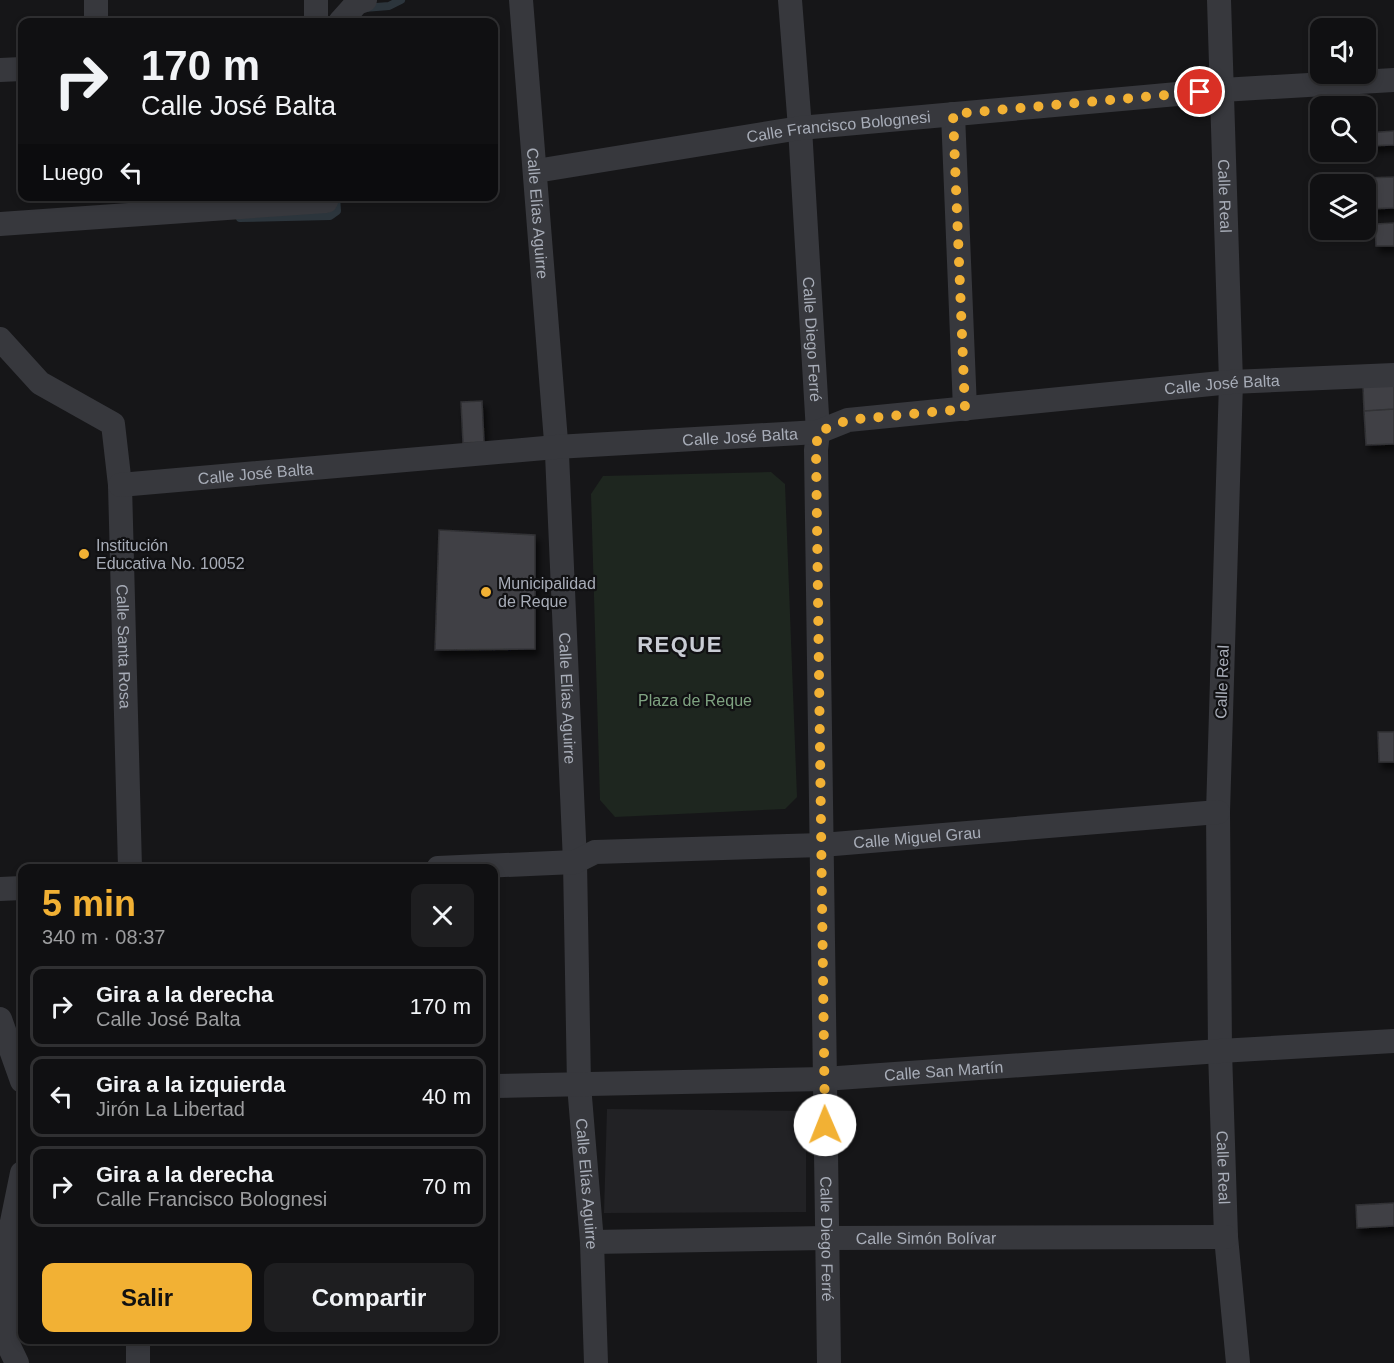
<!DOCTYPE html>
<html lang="es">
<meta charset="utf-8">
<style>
body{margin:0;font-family:Helvetica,sans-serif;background:#1e1e20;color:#f1f3f6;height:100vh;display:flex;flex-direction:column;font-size:22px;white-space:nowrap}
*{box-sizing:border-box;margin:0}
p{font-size:20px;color:#9c9d9f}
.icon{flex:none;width:33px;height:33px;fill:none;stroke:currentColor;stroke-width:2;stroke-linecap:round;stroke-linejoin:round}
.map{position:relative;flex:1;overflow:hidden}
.sheet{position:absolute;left:18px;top:864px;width:480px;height:480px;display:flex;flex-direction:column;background:#101012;border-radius:12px;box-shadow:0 3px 9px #0003,0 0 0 2px #303032}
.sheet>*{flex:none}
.hud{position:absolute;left:18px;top:18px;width:480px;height:183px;border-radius:12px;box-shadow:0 3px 9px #0003,0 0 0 2px #303032;background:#101012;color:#f1f3f6;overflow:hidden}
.buttons{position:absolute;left:1310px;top:18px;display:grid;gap:12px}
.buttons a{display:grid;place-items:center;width:66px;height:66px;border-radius:12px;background:#101012;box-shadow:0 3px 9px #0003,0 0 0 2px #303032;font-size:30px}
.pin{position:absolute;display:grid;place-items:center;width:51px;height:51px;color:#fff;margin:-26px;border:3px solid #fff;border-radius:50%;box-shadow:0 2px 6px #0007}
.me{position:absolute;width:66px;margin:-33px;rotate:359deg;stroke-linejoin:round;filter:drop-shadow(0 0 4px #0008)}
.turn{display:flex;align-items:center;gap:21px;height:126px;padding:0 24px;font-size:27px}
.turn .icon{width:78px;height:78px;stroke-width:2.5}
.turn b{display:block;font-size:42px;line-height:51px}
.then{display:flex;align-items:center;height:57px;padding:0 24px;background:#0003;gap:12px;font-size:22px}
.round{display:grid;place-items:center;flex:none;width:63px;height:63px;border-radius:12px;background:#1e1e20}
.headline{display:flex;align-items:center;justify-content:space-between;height:102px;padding:0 24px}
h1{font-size:36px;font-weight:700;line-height:45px;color:#f2b134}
.action{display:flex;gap:12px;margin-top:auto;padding:12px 24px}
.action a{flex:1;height:69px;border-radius:12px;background:#f2b134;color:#111;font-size:24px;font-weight:700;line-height:69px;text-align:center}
.action a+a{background:#1e1e20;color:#f1f3f6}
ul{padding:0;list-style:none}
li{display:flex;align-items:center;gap:18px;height:81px;margin:0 12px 9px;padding:0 12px;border:3px solid #303032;border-radius:12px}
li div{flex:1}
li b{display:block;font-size:22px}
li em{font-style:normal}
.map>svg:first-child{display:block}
.built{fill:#222225}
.green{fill:#1e261f}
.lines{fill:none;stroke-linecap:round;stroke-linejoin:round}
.stream{stroke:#2c353c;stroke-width:8}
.building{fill:#404145;stroke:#303034;stroke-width:1.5;filter:url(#shadow)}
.minor{stroke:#37383d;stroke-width:24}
.route{stroke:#f2b134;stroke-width:10;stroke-dasharray:0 18}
.poi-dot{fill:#f2b134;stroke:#111113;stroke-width:2}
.labels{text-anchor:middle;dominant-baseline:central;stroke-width:4.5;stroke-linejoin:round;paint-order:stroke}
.street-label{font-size:16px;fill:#a8adb8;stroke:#111113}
.poi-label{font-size:16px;fill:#a8adb8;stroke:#111113;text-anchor:start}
.park-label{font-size:16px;fill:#7fa381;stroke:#111113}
.district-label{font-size:22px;font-weight:bold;letter-spacing:1.5px;fill:#c9ccd4;stroke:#111113}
</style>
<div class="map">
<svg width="1394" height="1363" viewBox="0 0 1394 1363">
<defs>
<filter id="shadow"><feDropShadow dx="3.5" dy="6" stdDeviation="3" flood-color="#0009"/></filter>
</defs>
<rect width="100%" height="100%" fill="#161618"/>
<!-- built -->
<path class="built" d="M607 1109 806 1111V1212L604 1213Z"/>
<!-- green -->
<path class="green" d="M771 472 785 484 797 797 785 809 615 817 600 800 591 494 603 476Z"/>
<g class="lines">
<!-- stream -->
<path class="stream" d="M364 8 389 6 401 0
M240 218 330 216 337 211 336 197"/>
</g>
<!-- building -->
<path class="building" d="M1394 131V145L1365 146V133Z
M1394 177V208L1365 209 1364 178Z
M1394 223V246H1376L1375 224Z
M1394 384V409L1364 411 1363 386Z
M482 401 484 442 463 443 461 402Z
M1394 409V444L1366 445 1364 411Z
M439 530 535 535V649L435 650Z
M1378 732H1394V762H1379Z
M1394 1203V1226L1357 1228 1356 1205Z"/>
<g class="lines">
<!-- minor -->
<g class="minor">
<path d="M96 0V22"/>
<path d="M316 0V22"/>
<path id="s1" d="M521 0 557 454 575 862 579 1085 592 1242 596 1363"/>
<path id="s2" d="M790 0 800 128 818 432 816 450 829 1363"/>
<path id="s3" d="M1219 0 1231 382 1218 812 1220 1051 1226 1237 1238 1363"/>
<path d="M340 22 357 3 365 0"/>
<path d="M0 70 22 69"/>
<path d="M953 114 965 409"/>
<path id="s4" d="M536 171 800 128 1222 90 1394 80"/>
<path d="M0 224 326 201 328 196"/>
<path id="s5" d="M0 339 40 383 113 424 120 485 130 868"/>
<path id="s6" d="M120 485 556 447 818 432 848 420 1231 382 1394 375"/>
<path id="s7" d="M438 868 575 862 595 852 822 845 1218 812"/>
<path d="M0 889 22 888"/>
<path d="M0 1019 22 1081"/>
<path id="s8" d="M494 1086 824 1079 1220 1051 1394 1041"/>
<path id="s9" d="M592 1242 826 1238 1226 1237"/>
<path d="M138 1340V1363"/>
<path d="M17 1363 5 1338 7 1246 22 1173"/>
</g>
</g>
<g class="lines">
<!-- route -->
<path class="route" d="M825 1125 816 450 818 432 848 420 965 409 953 114 1200 92"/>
</g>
<!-- markers -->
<g class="poi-dot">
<circle cx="84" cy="554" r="6"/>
<circle cx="486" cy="592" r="6"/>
</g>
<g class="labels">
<!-- street labels -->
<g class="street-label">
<text stroke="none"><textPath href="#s4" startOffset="306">Calle Francisco Bolognesi</textPath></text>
<text stroke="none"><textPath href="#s3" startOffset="196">Calle Real</textPath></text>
<text stroke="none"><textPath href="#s1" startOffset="214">Calle Elías Aguirre</textPath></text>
<text stroke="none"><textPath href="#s2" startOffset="340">Calle Diego Ferré</textPath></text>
<text stroke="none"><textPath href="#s6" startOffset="1108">Calle José Balta</textPath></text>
<text stroke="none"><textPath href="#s6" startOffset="622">Calle José Balta</textPath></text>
<text stroke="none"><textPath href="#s6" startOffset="136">Calle José Balta</textPath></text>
<text stroke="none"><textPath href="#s5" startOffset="366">Calle Santa Rosa</textPath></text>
<text transform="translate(1222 682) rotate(-88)">Calle Real</text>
<text stroke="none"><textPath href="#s1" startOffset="700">Calle Elías Aguirre</textPath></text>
<text stroke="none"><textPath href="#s7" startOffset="482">Calle Miguel Grau</textPath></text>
<text stroke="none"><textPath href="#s8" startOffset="450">Calle San Martín</textPath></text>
<text stroke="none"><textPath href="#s3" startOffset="1168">Calle Real</textPath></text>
<text stroke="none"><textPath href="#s1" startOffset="1186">Calle Elías Aguirre</textPath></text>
<text stroke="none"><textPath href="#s9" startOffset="334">Calle Simón Bolívar</textPath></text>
<text stroke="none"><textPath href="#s2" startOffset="1240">Calle Diego Ferré</textPath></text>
</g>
<!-- poi labels -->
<g class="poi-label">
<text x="96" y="545">Institución<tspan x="96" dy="18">Educativa No. 10052</tspan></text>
<text x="498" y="583">Municipalidad<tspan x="498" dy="18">de Reque</tspan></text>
</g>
<!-- park labels -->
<g class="park-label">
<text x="695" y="700">Plaza de Reque</text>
</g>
<!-- district labels -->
<g class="district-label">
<text x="680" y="644">REQUE</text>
</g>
</g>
</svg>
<div class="buttons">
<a><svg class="icon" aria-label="sound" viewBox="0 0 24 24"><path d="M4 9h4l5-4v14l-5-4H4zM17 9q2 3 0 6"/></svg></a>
<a><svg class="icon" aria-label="search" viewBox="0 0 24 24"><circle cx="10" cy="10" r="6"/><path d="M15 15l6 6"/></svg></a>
<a><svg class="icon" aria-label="layers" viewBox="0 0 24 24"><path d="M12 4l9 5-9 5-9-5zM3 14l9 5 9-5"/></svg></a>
</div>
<div class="pin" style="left:1200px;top:92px;background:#d93025"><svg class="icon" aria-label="arrive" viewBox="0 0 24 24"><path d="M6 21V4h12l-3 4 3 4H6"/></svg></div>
<svg class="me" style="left:825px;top:1125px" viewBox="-20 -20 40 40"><circle r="19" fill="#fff"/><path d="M0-13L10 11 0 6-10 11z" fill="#f2b134"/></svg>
<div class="hud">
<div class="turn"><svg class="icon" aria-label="right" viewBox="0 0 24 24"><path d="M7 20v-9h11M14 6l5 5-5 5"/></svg><div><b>170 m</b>Calle José Balta</div></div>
<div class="then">Luego<svg class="icon" aria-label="left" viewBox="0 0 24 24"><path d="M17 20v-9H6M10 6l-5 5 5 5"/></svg></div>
</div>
<section class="sheet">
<div class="headline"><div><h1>5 min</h1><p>340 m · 08:37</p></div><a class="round"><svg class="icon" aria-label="close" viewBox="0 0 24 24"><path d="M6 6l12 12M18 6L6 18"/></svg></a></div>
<ul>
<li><svg class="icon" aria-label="right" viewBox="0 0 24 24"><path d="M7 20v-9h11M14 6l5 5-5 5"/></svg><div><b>Gira a la derecha</b><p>Calle José Balta</p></div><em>170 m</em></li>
<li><svg class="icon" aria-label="left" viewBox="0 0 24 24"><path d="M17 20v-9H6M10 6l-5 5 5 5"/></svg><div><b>Gira a la izquierda</b><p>Jirón La Libertad</p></div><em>40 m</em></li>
<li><svg class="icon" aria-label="right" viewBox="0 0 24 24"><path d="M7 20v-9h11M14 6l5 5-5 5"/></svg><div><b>Gira a la derecha</b><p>Calle Francisco Bolognesi</p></div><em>70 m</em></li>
</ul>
<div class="action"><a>Salir</a><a>Compartir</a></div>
</section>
</div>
